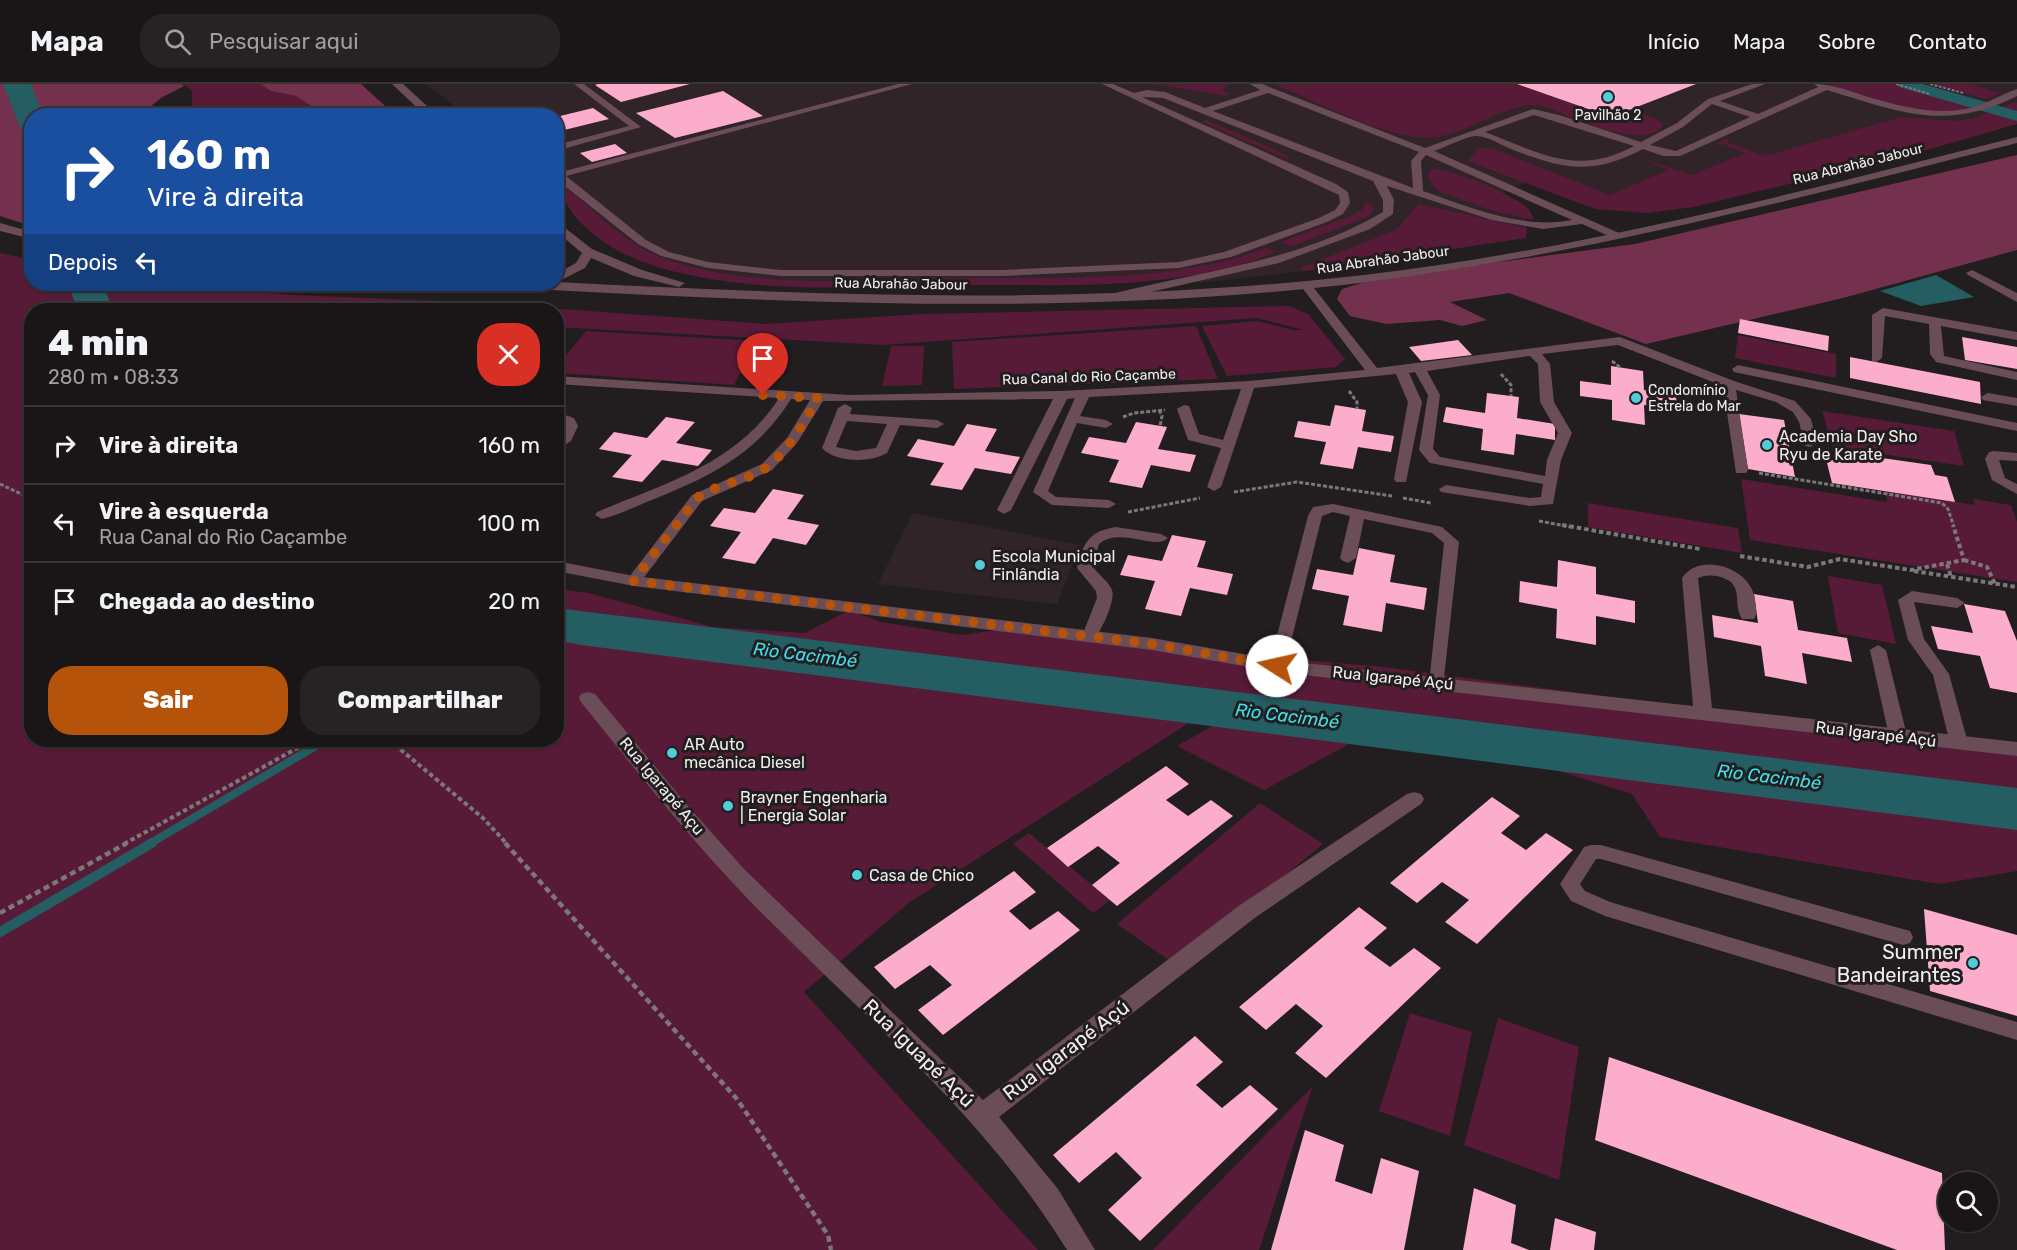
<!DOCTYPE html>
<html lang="pt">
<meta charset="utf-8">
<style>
body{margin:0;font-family:Rubik,sans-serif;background:#272324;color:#f1f3f6;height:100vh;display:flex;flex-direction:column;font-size:22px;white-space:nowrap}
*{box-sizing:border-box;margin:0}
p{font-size:20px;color:#9f9fa1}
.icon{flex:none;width:33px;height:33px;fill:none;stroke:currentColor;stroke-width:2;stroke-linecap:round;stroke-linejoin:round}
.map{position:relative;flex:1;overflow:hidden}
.drawer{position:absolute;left:24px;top:219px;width:540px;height:444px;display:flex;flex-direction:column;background:#1a1617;border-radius:24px;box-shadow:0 2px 4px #0004,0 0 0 2px #383536}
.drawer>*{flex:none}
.top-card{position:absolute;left:24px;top:24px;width:540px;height:183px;border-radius:24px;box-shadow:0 2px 4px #0004,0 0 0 2px #383536;background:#1a4fa0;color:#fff;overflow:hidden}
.tools{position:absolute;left:1938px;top:1088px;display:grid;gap:12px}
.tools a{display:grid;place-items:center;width:60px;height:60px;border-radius:50%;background:#1a1617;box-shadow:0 2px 4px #0004,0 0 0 2px #383536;font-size:30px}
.pin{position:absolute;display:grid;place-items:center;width:51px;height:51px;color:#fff;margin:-62px -26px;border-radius:50% 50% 50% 0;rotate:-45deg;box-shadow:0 0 6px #0007}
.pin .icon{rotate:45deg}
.me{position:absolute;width:66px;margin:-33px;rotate:280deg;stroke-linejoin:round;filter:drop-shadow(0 0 4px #0008)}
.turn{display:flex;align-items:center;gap:21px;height:126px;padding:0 24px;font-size:27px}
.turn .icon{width:78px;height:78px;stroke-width:2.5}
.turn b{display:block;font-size:42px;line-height:51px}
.then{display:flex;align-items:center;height:57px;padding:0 24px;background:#0003;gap:12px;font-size:22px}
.round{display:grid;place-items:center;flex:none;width:63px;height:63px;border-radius:24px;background:#272324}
.headline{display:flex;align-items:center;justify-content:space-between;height:102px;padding:0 24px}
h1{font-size:36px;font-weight:800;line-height:45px}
.cta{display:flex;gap:12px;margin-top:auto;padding:12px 24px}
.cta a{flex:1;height:69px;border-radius:24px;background:#b45309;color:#fff;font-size:24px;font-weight:800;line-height:69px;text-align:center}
.cta a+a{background:#272324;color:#f1f3f6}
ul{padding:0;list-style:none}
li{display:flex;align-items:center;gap:18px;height:78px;padding:0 24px;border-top:2px solid #383536}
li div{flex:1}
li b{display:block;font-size:22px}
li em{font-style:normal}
header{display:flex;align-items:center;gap:36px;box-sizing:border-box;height:84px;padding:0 30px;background:#1a1617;border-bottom:2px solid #383536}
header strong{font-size:28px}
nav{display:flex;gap:33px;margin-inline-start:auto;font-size:21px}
.search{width:420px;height:54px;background:#272324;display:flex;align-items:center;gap:15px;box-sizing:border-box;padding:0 21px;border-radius:24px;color:#9f9fa1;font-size:22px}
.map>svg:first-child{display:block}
.built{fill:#302428}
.green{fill:#581b37}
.forest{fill:#73314e}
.water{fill:#245d62}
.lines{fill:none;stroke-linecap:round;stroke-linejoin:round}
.stream-far1{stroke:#245d62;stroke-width:8}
.stream{stroke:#245d62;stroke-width:10}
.canal{fill:#245d62;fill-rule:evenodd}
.river{fill:#245d62;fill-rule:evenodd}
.building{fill:#fbadcb}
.path-far3{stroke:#7c7779;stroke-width:2;stroke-dasharray:3 1.5;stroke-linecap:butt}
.path-far2{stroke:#7c7779;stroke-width:3;stroke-dasharray:4 2;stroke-linecap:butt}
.path-far1{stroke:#7c7779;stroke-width:4;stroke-dasharray:4.5 3;stroke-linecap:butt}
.path{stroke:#7c7779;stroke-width:4.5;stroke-dasharray:6 4;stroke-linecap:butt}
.service{fill:#6b4d58;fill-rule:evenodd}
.minor{fill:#6b4d58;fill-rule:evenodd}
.tertiary{fill:#6b4d58;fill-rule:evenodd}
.route{stroke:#b45309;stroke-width:10;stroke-dasharray:0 18}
.poi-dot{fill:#52ccd6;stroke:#221d1f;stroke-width:2}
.labels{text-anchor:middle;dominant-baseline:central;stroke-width:6;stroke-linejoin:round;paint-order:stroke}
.far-poi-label{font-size:14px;fill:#f2eeef;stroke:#221d1f}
.far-street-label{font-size:14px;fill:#f2eeef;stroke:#221d1f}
.poi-label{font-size:16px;fill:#f2eeef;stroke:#221d1f;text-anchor:start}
.street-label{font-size:16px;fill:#f2eeef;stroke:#221d1f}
.water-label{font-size:18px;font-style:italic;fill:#3de0ed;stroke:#221d1f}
.near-poi-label{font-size:20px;fill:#f2eeef;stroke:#221d1f;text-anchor:end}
.near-street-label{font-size:20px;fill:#f2eeef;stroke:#221d1f}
</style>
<header>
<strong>Mapa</strong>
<div class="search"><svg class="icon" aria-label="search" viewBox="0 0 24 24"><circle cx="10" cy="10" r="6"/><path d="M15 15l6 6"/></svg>Pesquisar aqui</div>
<nav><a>Início</a><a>Mapa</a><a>Sobre</a><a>Contato</a></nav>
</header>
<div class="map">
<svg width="2017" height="1166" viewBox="0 0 2017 1166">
<rect width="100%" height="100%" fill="#221d1f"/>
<!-- built -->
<path class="built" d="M426 0H2017V40L1916 69 1693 123 1647 129 1595 125 1525 99 1502 109 1526 122V154L1304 187 1199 199 1191 190 1105 199 831 203 748 199 700 192 672 187 618 167 580 139 557 107 556 32 466 31Z
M913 429 1080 461 1057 520 878 500Z"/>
<!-- green -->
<path class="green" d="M182 0H260L271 7 296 12 325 31H192V6Z
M1155 0H1229L1222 7 1229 9 1226 12Z
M1274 0H1516L1611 33 1631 26 1657 35 1663 41C1644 69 1568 31 1543 22L1529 21C1497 26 1469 47 1438 53 1396 60 1315 17 1274 0Z
M1828 0H1893L1970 23C1935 41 1864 11 1828 0Z
M1933 0H1969L2000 9 1986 15Z
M2011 19H2017V40L1916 69 1693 123 1647 129 1595 125 1468 77 1478 64H1491L1610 111 1668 86 1638 73 1691 91 1746 69 1723 60 1713 61 1725 55 1730 56 1727 58 1765 72 1902 33 1958 37 1975 34Z
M1207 36 1286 71 1292 77 1202 38Z
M1432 85C1457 86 1503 107 1524 121 1529 124 1532 131 1534 136L1494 127 1440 108 1434 103 1427 92Z
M559 97C591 124 622 157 660 173 746 206 866 196 957 194 1060 193 1169 200 1267 164L1275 168C1176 209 1061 200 957 201 863 203 764 210 672 187 633 177 593 159 570 125 564 115 557 110 557 98Z
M1366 117 1375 124 1367 133 1290 163 1281 158 1353 131 1363 125Z
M1419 120 1527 144 1526 154 1304 187 1300 184 1396 146Z
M0 169 31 176 32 200H169L293 211 465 218 767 240 922 230 1289 222 1308 230 1345 275 1336 283 1227 292 1202 242 1257 237 1293 246H1304L1257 234 883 261 557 243 556 226H32V656H556L557 505 589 509 713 543 805 549 850 526 881 538 962 551 1004 545 1109 559 1384 583 2017 667V787L1939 800 1660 753 1632 710 1491 666 1201 631 910 818 804 908 1038 1166H0Z
M1196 242 1218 295 954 305 952 258Z
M586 247 757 257 734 301 557 289V283Z
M1738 251 1836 270V294L1735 274Z
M891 262H924L922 301 882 302Z
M1822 327 1954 347 1964 382 1833 363Z
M1741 395 1887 418 1886 407 1975 421 1973 415 2011 421 2017 438V498L1750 456Z
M1588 419 1738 444 1742 469 1588 443Z
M1828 492 1882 501 1896 560 1838 549Z
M1216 640 1351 659 1264 706 1177 662Z
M1260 719 1323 760 1176 881 1117 840Z
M1029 749 1110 816 1093 829 1013 760Z
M1410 929 1472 948 1450 1052 1379 1027Z
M1498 934 1579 963 1559 1096 1464 1061Z
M1313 1002 1259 1166H1153Z"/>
<!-- forest -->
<path class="forest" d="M0 0H182L184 2 161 14 140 31 32 32 31 142 0 132Z
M260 0H361L395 31H325L296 12 271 7Z
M2017 71V166L1843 214 1646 260 1509 209 1450 218 1487 236 1462 242 1440 236 1386 240 1350 232 1337 215 1342 205 1378 194 1635 160Z"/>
<!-- water -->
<path class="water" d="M1936 191 1974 213 1921 222 1880 207Z"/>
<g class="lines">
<!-- stream-far1 -->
<path class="stream-far1" d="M149 760 326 656"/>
<!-- stream -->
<path class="stream" d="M0 848 152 759"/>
<!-- canal -->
<path class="canal" d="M1897 0H1923L2017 27V37L1899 3Z"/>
<!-- river -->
<path class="river" d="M3 0H31L43 32H32V51L22 48Z
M69 200H103L113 226H77Z
M556 524 2017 704V746L581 561 556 556Z"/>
</g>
<!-- building -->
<path class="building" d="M690 0 621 18 595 1 598 0Z
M1517 0H1696L1611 33Z
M723 7 763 32 675 54 636 29Z
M593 24 609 35 556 48V33Z
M615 60 627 69 592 78 580 69Z
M1740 235 1829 252 1828 267 1738 249Z
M1962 253 2017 263V285L1965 276Z
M1458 256 1472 271 1421 277 1409 263Z
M1850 273 1980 298 1981 320 1850 294Z
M1611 282 1643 287 1644 306 1676 311 1677 326 1644 321 1645 341 1612 336V316L1580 312V297L1611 301Z
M1487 309 1519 313 1517 334 1555 340V356L1516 350 1514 371 1481 366 1483 345 1443 338 1446 323 1485 329Z
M1335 321 1366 326 1362 347 1394 352 1391 368 1358 363 1353 385 1320 380 1326 358 1294 353 1298 337 1330 342Z
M1739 330 1784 336 1795 393 1748 385Z
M666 333 695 338 676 359 712 366 698 382 662 376 642 398 612 393 632 371 599 365 614 348 647 354Z
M1136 338 1167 343 1158 365 1196 371 1190 388 1151 381 1142 404 1109 398 1119 376 1081 369 1089 353 1126 359Z
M967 340 997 345 985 367 1020 373 1011 390 975 384 962 406 930 401 944 379 907 372 918 355 954 362Z
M1847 369 1931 381 1935 391 1947 393 1955 418 1832 399 1826 375 1849 379Z
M773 405 804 411 787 435 819 441 806 461 773 454 755 480 722 474 741 448 710 442 724 424 755 429Z
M1172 451 1206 457 1197 483 1233 490 1227 511 1190 504 1181 532 1145 525 1155 497 1120 491 1128 471 1162 477Z
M1359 464 1395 471 1390 498 1427 504 1424 526 1386 519 1382 548 1343 541 1349 512 1312 505 1317 485 1353 491Z
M1558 476 1596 483V510L1635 517V539L1596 532V561L1556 554 1557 525 1519 518 1520 497 1557 503Z
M1754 510 1793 517 1798 546 1847 554 1852 578 1802 569 1807 600 1765 592 1761 562 1714 553 1712 531 1758 539Z
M1964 520 2005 527 2017 557V609L1990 604 1980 572 1938 565 1931 542 1973 549Z
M1166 682 1189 700 1166 716 1188 732 1211 716 1233 732 1117 822 1092 801 1120 779 1098 762 1068 783 1047 764Z
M1492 713 1520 732 1501 749 1526 766 1546 749 1573 766 1477 860 1445 838 1469 816 1442 798 1417 819 1390 799Z
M1014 787 1036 808 1009 827 1030 846 1058 827 1080 846 943 951 918 926 952 901 930 881 895 905 874 883Z
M1359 823 1387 844 1364 864 1390 883 1414 864 1441 884 1326 994 1295 969 1323 942 1296 920 1266 946 1239 923Z
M1924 825 2017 851V932L1930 907Z
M1195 952 1223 978 1196 1001 1222 1024 1250 1001 1278 1025 1140 1157 1108 1126 1142 1094 1116 1068 1079 1099 1053 1071Z
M1609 973 1942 1089 1945 1166H1897L1595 1056Z
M1305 1046 1344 1061 1335 1097 1372 1110 1381 1074 1419 1087 1404 1166H1271Z
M1474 1104 1516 1121 1511 1159 1529 1166H1463Z
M1555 1134 1596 1148 1594 1166H1550Z"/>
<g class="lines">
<!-- path-far3 -->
<path class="path-far3" d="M1896 0 1930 10
M1930 0 1963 9"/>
<!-- path-far2 -->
<path class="path-far2" d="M1612 277 1621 284
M1501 290 1511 301V312
M1349 307 1357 318V325
M1159 326 1162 332 1160 342
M1123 333 1134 329 1165 326
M1759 389 1942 419 1948 425 1954 443
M0 400 32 415
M1234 408 1297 398 1392 412
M1403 414 1431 419
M1128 428 1200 414
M1539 437 1571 443"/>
<!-- path-far1 -->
<path class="path-far1" d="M1562 441 1700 465
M1740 472 1808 483 1840 475 1911 486 1964 476 1953 441
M1964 476 1987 483 1995 500
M1947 480 1951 493
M1914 487 2017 503
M389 656 483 734 507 760
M124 760 312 656"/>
<!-- path -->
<path class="path" d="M505 759 737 1015 828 1151 831 1166
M0 829 127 759"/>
<!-- service -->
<path class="service" d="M574 0H584L641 43 556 67V61L629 42Z
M898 0H912L566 92 646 156 669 168 708 178 781 186H1002L1179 178 1224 168 1319 134 1335 126 1340 119 1339 111 1102 0H1113L1134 9 1147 6 1165 8 1205 24 1260 6 1250 0H1262L1425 64 1533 25 1559 31 1641 58 1677 39 1708 15 1752 0H1765L1720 17 1758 30 1818 3 1814 0C1833 0 1850 7 1868 13 1899 22 1932 31 1965 25 1984 22 1999 11 2017 5V12C1945 48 1899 28 1827 6L1680 72H1663L1643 65C1592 92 1563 85 1511 65 1501 61 1487 52 1477 52 1468 51 1444 64 1434 67L1619 149V153H1611L1582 140 1543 145 1492 136 1387 102 1394 116 1393 130 1370 145 1279 179 1115 216 1111 214V210C1202 187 1300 177 1383 128V116L1373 97 1163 14 1142 13 1336 100 1348 108 1350 119 1343 130 1327 138 1231 173 1179 184 1002 192H781L708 184 661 172 638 160 556 95V86L561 88ZM1268 9 1419 68 1411 77 1413 104 1213 27ZM1712 20 1750 33 1676 67 1650 61 1683 43ZM1534 31 1634 62C1576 93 1541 69 1485 48ZM1426 71 1572 136C1523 146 1469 123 1423 107L1421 77Z
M1972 186 2017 209V218L1968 191 1966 189Z
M1306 198 1310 199 1377 284 1620 253 1734 297 1795 317 1811 335 1817 359 1810 363 1805 362 1799 338 1793 328 1776 318 1736 306 1748 386 1746 389H1736L1723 302 1618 261 1542 270 1550 280 1554 318 1572 349 1561 376 1553 420 1530 422 1441 408 1439 405 1446 401 1530 414 1541 413 1543 400 1430 379 1419 366 1428 311 1415 288 1409 289 1422 318 1406 398H1396L1394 395 1408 318 1396 290 1254 304 1221 403 1214 407 1207 403 1221 364 1188 356 1177 325 1184 321 1189 322 1199 350 1223 356 1241 305 1089 313 1080 332 1106 336 1113 340 1106 344 1077 339 1048 407 1056 413 1109 416 1116 420 1109 424 1052 421 1033 408 1075 314 1067 315 1011 426 1004 430 997 426 1053 315 823 317 797 359 772 386 702 417 639 500 634 502 626 497 692 411 762 380 787 354 810 316 791 315C756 371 709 393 649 417 634 423 618 431 602 435L595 431 597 428C664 400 738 379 779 314L556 300V292L849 311 1061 307 1249 297 1365 286 1300 201ZM1530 272 1538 280 1540 318 1558 349 1547 376 1545 392 1440 373 1433 365 1440 311 1427 287Z
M1883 224 2017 248V256L1941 242 1944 272 2017 288V296L1936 278 1930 270 1929 240 1885 232 1882 274 1876 278 1872 277V231Z
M1738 281 2017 339V347L1734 288 1732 285Z
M1988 309 2017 314V322L1983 316 1981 313Z
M845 320 852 324 850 330 937 336 944 340 937 344 900 341 887 369C870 379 836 379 822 364L838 324ZM847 337 887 340 876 364 856 367 836 363Z
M556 328 574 334 578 342 571 357 556 367V355L564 342 556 337Z
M1994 367 2017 369V377L1999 376 2005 394 2017 400V410L1992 396 1985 375 1989 368Z
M1333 420 1442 443 1459 458 1443 603 1437 605 1429 599 1444 459 1432 449 1364 435 1356 474 1348 479 1343 477 1340 474 1350 432 1333 428 1322 432 1285 582 1277 588 1269 582 1308 432 1313 423Z
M1116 443 1161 450 1168 454C1156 467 1120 442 1099 460L1093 483C1098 490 1109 498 1112 506 1116 516 1099 555 1090 557L1082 552 1097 514 1096 507 1077 484C1083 459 1089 447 1116 443Z
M1912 507 1957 514 1965 519 1957 524 1914 518 1924 555 1949 590 1968 659 1965 663H1953L1950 659 1933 591 1908 556 1898 516Z
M1878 561 1886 566 1907 652 1904 656H1892L1889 652 1870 566Z
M1591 761H1601L1910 847 1913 853 1910 859 1903 861 1601 775H1596L1580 800 1585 807 1610 818 2017 938V956L1605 832 1571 817 1560 800 1584 763Z"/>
<!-- minor -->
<path class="minor" d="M556 477 634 492 1152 554 1277 576 1693 622 1682 494C1700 467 1752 484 1755 516 1756 523 1758 529 1754 535H1742C1731 518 1747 499 1717 492 1711 491 1704 491 1698 494L1712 624 2017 658V672L1277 588 1152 566 634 502 556 487Z
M588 608 595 610 687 721 744 785 983 1016 1240 821 1407 710 1414 708 1421 710 1424 715 1421 720 1256 833 999 1033 1058 1105 1095 1166H1067C988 1038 879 946 774 841 703 772 643 695 581 618L579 614 581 610Z"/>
<!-- tertiary -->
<path class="tertiary" d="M392 0H403L438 32H426Z
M2017 53V59C1803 113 1587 170 1367 198 1084 233 798 219 513 204L507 200H556V190L576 179 582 169 556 147V137L592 165 642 186 685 199 679 203 634 192 591 174 585 184 557 198C826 212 1096 222 1364 191 1585 165 1802 107 2017 53Z
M0 139 32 148V155L0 147Z"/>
</g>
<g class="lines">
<!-- route -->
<path class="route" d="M763 311 818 314C802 341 785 375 757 389 737 399 715 401 697 414L633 497 1152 560 1277 582"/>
</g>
<!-- markers -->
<g class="poi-dot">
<circle cx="1608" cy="13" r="6"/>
<circle cx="1636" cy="314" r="6"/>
<circle cx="1767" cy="361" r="6"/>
<circle cx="980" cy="481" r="6"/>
<circle cx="672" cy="669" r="6"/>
<circle cx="728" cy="722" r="6"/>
<circle cx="857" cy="791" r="6"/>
<circle cx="1973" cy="879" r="6"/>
</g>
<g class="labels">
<!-- far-poi labels -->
<g class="far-poi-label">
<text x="1608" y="31">Pavilhão 2</text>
<text x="1648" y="306" text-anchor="start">Condomínio<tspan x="1648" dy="16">Estrela do Mar</tspan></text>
</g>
<!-- far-street labels -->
<g class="far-street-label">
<text transform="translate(1858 80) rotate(-14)">Rua Abrahão Jabour</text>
<text transform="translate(1383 176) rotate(-8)">Rua Abrahão Jabour</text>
<text transform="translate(901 200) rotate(1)">Rua Abrahão Jabour</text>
<text transform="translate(1089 293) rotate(-2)">Rua Canal do Rio Caçambe</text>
</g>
<!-- poi labels -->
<g class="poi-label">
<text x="1779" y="352">Academia Day Sho<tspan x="1779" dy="18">Ryu de Karate</tspan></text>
<text x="992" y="472">Escola Municipal<tspan x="992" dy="18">Finlândia</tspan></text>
<text x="684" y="660">AR Auto<tspan x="684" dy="18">mecânica Diesel</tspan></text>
<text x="740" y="713">Brayner Engenharia<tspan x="740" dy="18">| Energia Solar</tspan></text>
<text x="869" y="791">Casa de Chico</text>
</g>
<!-- street labels -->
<g class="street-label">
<text transform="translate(1393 594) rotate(6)">Rua Igarapé Açú</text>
<text transform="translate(1876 650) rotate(7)">Rua Igarapé Açú</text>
<text transform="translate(662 702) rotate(50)">Rua Igarapé Açu</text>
</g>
<!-- water labels -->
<g class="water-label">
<text transform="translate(805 571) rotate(7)">Rio Cacimbé</text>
<text transform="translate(1287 632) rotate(7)">Rio Cacimbé</text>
<text transform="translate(1769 693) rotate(7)">Rio Cacimbé</text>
</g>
<!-- near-poi labels -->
<g class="near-poi-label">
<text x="1961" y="868">Summer<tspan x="1961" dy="23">Bandeirantes</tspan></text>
</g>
<!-- near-street labels -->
<g class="near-street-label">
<text transform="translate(1066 966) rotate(-37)">Rua Igarapé Açú</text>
<text transform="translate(919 969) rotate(44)">Rua Iguapé Açú</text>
</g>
</g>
</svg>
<div class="tools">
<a><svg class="icon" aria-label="search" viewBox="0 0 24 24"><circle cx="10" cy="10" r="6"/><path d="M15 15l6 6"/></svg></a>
</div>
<div class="pin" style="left:763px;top:311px;background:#d93025"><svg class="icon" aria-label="arrive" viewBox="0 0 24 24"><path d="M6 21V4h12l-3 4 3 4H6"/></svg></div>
<svg class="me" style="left:1277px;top:582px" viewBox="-20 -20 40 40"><circle r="19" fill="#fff"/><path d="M0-13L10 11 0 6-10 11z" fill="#b45309"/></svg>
<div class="top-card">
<div class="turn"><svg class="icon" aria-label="right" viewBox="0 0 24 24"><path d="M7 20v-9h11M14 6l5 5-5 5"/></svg><div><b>160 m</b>Vire à direita</div></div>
<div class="then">Depois<svg class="icon" aria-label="left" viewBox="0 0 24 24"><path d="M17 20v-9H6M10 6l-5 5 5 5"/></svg></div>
</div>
<section class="drawer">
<div class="headline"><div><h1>4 min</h1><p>280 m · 08:33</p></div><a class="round" style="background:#d93025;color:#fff"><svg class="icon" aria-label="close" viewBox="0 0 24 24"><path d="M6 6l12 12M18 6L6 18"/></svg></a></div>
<ul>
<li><svg class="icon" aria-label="right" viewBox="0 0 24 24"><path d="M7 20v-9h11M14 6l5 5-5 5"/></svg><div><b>Vire à direita</b></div><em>160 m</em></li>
<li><svg class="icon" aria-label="left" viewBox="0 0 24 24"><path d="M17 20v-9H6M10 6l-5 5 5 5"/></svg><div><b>Vire à esquerda</b><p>Rua Canal do Rio Caçambe</p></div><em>100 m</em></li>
<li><svg class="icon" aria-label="arrive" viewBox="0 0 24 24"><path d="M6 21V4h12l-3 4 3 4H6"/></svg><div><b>Chegada ao destino</b></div><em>20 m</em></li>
</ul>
<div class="cta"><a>Sair</a><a>Compartilhar</a></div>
</section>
</div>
